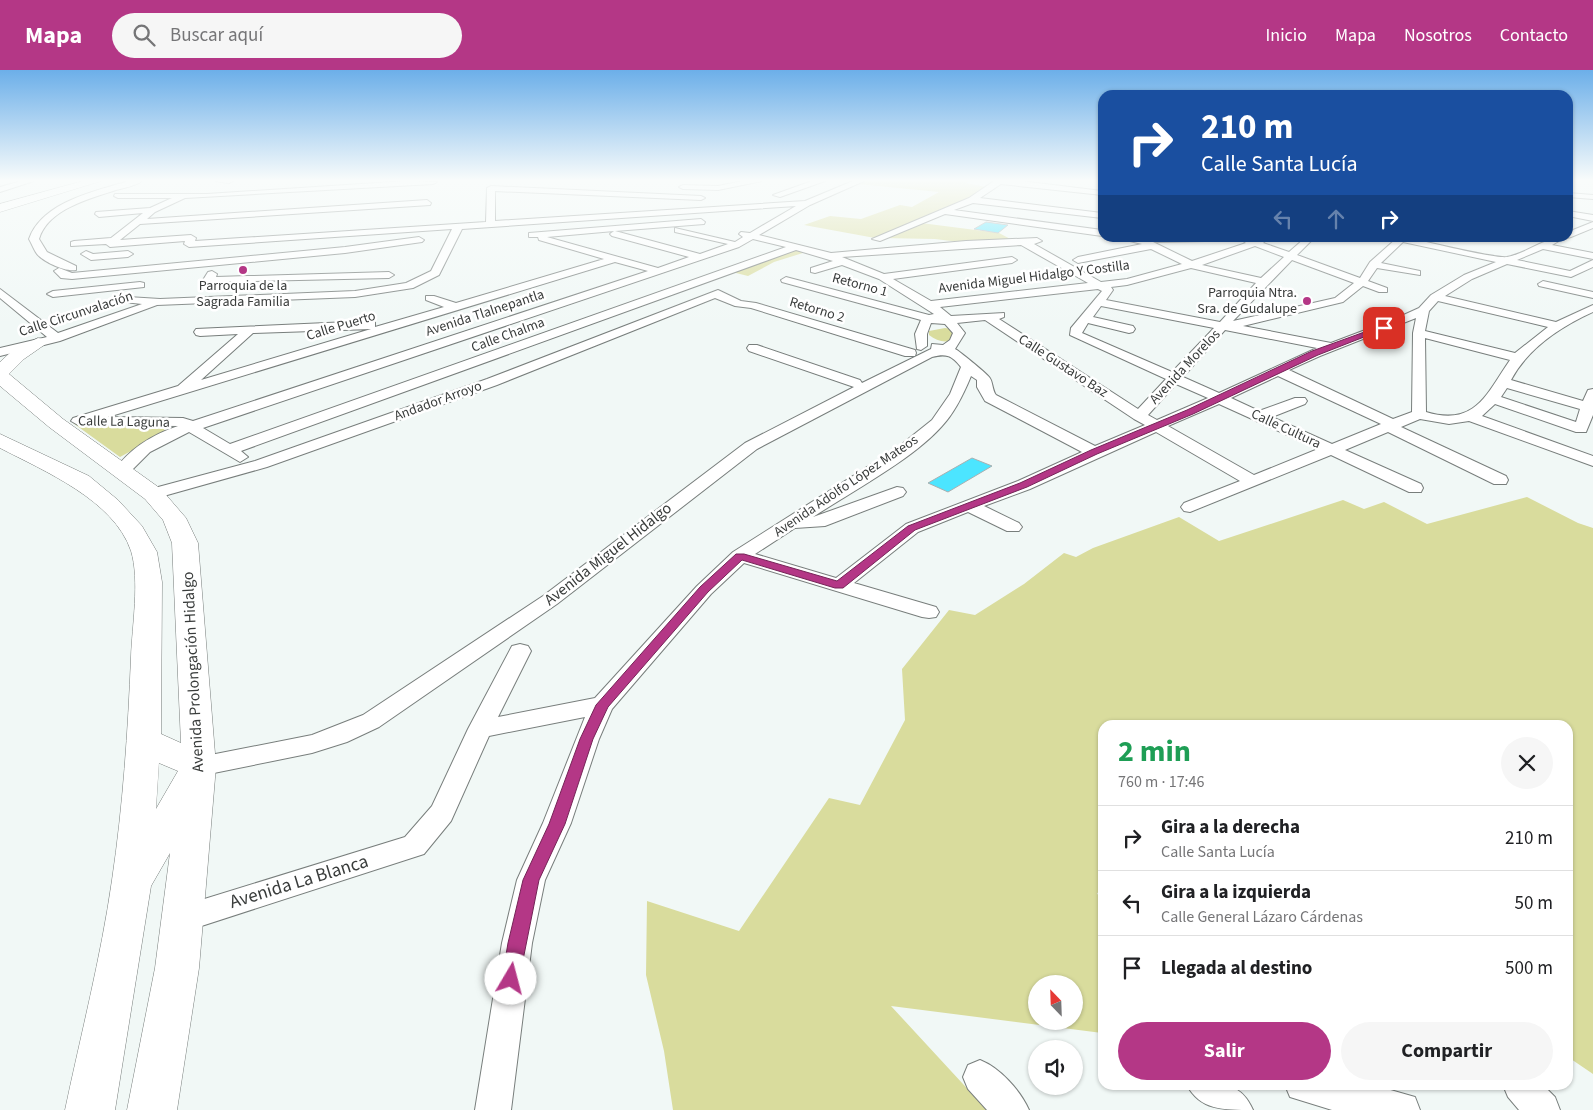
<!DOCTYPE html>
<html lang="es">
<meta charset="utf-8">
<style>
body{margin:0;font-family:"Source Sans 3",sans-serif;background:#f6f6f6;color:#202124;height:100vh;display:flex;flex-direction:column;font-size:19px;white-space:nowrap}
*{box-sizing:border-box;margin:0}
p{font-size:16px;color:#757577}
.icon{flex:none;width:28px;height:28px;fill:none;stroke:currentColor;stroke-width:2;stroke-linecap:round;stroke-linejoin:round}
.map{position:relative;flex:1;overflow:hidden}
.sheet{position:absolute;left:1098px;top:650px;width:475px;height:370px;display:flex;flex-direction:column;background:#fff;border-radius:15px;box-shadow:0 1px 4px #0004}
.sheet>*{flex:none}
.banner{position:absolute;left:1098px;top:20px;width:475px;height:152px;border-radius:15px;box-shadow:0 1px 4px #0004;background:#1a4fa0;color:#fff;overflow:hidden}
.needle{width:32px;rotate:337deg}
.fabs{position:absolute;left:1028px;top:905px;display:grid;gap:10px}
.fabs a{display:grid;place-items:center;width:55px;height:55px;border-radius:50%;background:#fff;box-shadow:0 1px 4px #0004;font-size:25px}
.pin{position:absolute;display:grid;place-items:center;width:42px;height:42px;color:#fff;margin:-21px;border-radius:10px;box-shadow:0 2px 8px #0006}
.me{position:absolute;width:55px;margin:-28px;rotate:8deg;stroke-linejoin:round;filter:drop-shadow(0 0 4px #0008)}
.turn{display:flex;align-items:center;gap:18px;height:105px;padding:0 20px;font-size:22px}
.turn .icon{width:65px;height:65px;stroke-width:2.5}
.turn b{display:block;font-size:35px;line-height:42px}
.lanes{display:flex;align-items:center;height:48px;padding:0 20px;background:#0003;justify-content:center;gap:25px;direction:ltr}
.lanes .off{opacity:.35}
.round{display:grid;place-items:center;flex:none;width:52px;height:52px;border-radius:26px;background:#f6f6f6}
.headline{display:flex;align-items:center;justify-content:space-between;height:85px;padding:0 20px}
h1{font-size:30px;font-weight:700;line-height:38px;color:#1e9e55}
.action{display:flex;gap:10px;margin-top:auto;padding:10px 20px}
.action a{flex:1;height:58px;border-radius:30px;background:#b43786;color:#fff;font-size:20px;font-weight:700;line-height:58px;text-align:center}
.action a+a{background:#f6f6f6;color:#202124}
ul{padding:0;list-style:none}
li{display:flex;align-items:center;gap:15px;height:65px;padding:0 20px;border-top:1px solid #e0e0e0}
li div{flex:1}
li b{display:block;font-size:19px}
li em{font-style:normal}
header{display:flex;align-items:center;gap:30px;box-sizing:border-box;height:70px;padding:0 25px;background:#b43786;color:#fff}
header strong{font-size:24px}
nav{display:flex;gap:28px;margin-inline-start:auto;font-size:18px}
.search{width:350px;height:45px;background:#f6f6f6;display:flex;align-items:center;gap:12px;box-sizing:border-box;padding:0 18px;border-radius:28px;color:#757577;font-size:19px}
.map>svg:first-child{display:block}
.green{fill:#d9dc9d;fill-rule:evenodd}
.building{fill:#4ce5ff;stroke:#a9b0b1}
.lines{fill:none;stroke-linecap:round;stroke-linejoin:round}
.minor-casing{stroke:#787e7c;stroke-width:2}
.highway-casing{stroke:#787e7c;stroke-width:1}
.minor{fill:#fff;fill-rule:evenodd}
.highway{fill:#fff;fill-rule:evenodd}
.route{fill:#b43786;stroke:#752457}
.poi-dot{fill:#b43786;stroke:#fff;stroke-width:2}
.labels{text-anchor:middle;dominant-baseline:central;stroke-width:5;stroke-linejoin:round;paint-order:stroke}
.far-street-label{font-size:14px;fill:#393c3b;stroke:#fff}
.far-poi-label{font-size:14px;fill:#393c3b;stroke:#fff}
.street-label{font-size:16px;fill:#393c3b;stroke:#fff}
.near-street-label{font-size:19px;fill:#393c3b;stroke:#fff}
</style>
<header>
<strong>Mapa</strong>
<div class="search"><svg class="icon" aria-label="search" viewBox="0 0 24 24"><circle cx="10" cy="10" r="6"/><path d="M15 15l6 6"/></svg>Buscar aquí</div>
<nav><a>Inicio</a><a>Mapa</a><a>Nosotros</a><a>Contacto</a></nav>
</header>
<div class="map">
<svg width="1593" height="1040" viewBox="0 0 1593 1040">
<rect width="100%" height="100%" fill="#f1f8f6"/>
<!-- green -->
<path class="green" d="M865 111H969L966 113 986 117 964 131 875 168 804 155 830 146 861 149 900 135 912 137 939 122 858 114Z
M921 153 999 163 1014 171 967 173 935 169 881 168Z
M796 179 806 182 774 192 748 206 728 201Z
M945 258 951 259 957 268C947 274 938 272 929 265V261Z
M73 353 161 355 166 362 120 387Z
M1527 427 1578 453 1593 458V1004L1568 987V655H1102V822L1097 823 1102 832V963L891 936 987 1040H673L664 981 646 905 647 831 739 861 829 728 860 735 905 650 902 599 949 540 975 545 1024 514 1064 483 1076 487 1093 478 1179 447 1219 471 1343 430 1364 439 1384 432 1427 454ZM1036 914H1074V951H1036Z"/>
<!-- building -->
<path class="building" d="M986 152 1008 155 998 163 974 159Z
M972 388 992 396 948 422 928 413Z"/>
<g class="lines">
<defs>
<path id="minor" d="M21 111H34L0 122V117Z
M129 111H142C135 116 124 118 116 120 89 129 48 139 39 169L47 182 76 196V200C65 202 44 192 37 184 34 180 32 174 29 169 42 132 95 121 129 111Z
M215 111H233L229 113Z
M407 111 437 112 433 114 185 128 155 142 147 149 427 130 431 133 430 135 140 154 120 170 191 165 196 168 195 171 486 152 487 118 491 116 701 126 705 128 701 130 495 121V151L805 131 853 111H864L810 135 759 165 831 183 966 171 1037 168 1042 171 1034 174 1101 212 1127 209 1182 194 1151 179 1078 193 1073 190 1078 187 1142 174 1126 170 1125 168H1209L1205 171 1153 172 1192 191 1246 173 1242 170 1246 168 1255 170 1268 168 1263 173 1289 182 1305 168H1314L1297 185 1360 208 1370 192 1397 168H1408C1424 171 1495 189 1507 187 1528 183 1542 168 1564 168L1552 175 1593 183V189L1543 179 1517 190 1570 201 1593 190V197L1571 207 1507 194 1472 209 1445 226 1556 252 1593 235V242C1560 257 1528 278 1511 310L1583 331 1588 320 1593 319V345L1586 362H1576L1495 334 1482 346 1593 386V396L1469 351 1449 354 1420 349 1401 357 1506 406 1508 410 1506 414H1494L1388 362 1345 380 1421 414 1423 418 1421 422H1409L1331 385 1190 442 1184 441 1181 437 1184 433 1240 411 1156 362 1030 419 984 436 1019 453 1022 457 1019 461H1007L968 442 918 462 854 513 936 537 939 542 936 547 929 548 922 547 744 493 711 524 612 639 599 669 571 753 545 810 532 873 511 1040H475L502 873 517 810 543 753 585 647 489 666 451 751 424 784 183 862 172 859 168 849 172 839 405 767 432 736 468 659 512 576 520 574 528 576 531 581 498 647 595 628 697 516 733 482 897 378 932 350 950 324 961 297C952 286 947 283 932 287L757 379 557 534 379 657 347 672 312 683 199 706 190 703 186 696 190 689 312 665 363 645 543 526 745 373 854 317 749 281 747 278 749 275H757L860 310 862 313 931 279 932 274 943 275 950 270 953 263 945 254 931 253 927 264V276L921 280 917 279 915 264 921 250 782 212 781 210 786 207 929 245 934 244 879 209 842 195 815 203 811 202V198L833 191 796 180 241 381 248 387 240 392 189 362 150 382 128 404 122 406 114 401C130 378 152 365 178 356L99 355 92 352 78 355 71 351 73 348 178 316 238 264 200 266 196 265 194 262 196 259 371 251 375 252V257L444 237 426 230V226H434L456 233 604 189 539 170 538 167H529V163L701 149 705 152 704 154 615 161 700 184 728 174 675 162V158L735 172 743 167 739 164 741 162 750 163 796 136 462 159 439 205 413 218 355 227 157 235 60 271 0 286V278L47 267 0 228V219L58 263 142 234 124 232V228L128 227 160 229 355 221 406 213 431 201 452 159 189 177 184 174 185 171 110 177 106 174 71 176V172L74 171 111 168 143 143 99 147 95 144 96 142 150 138 172 128H118L114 126 115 124H207ZM614 161 610 164 612 166 689 187 658 198 547 167ZM753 169 786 177 230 374 203 358 739 177ZM1403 172 1496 192 1464 205 1431 225 1419 238 1397 248 1331 273 1243 256 1343 232 1363 216 1379 222H1387V218L1368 211 1377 198 1420 205V201L1381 193ZM1021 175 1088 213 931 231 893 209 1012 193 1017 190 1012 187 884 204 842 187ZM1255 176 1284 187 1261 208 1202 195ZM1292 190 1354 213 1335 228 1233 251ZM615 192 648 201 193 351 183 348 108 347ZM1191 198 1256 213 1220 252 1106 230 1113 220 1111 217 1127 215ZM1098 219 1102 221 1071 258 1070 265 1166 309 1138 339 999 249 1004 247V243L951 246 940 237ZM1438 231 1548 257 1515 283 1425 261 1429 241ZM1101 236 1214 258 1172 302 1082 263 1088 253 1129 263 1133 262 1135 259 1133 256 1093 247ZM1416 248 1413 263 1412 342 1393 349 1289 300 1320 286ZM985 250 1134 349 1145 355 1095 376 996 325C992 320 993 311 989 307 986 303 958 280 955 279L965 263 957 253ZM371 259 201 310 253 263ZM1225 260 1317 278 1219 323 1183 307ZM1425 268 1510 290C1487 323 1476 357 1426 342ZM971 306 977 310V317L985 331 1082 382 1018 411 906 454 836 508 755 484 795 458 825 456 903 426 906 422 903 418 897 417 813 447C851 422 913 389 942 356 955 342 964 323 971 306ZM1278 306 1381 354 1332 374 1272 347 1305 334 1307 331 1305 328H1295L1259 341 1231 328ZM1176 314 1208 328 1157 350 1148 345ZM1507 318 1580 339 1576 352 1501 327ZM1219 334 1318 379 1254 405 1168 356Z
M743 111H762L718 120 683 119 679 117 683 115 718 116Z
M812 111H825L780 127 773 125Z
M994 111H1021L1102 121V125L1001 114 980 128 1102 143V148L973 133 954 140 1102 160V166L945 144 880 171 872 169 969 128Z
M1568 123 1593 125V129L1568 127Z
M1568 141 1593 145V151L1568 146Z
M1593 152V158L1571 167 1567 168 1568 162Z
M419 167 424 170 422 172 345 183 72 209 61 208 54 201 59 198 72 203 345 177Z
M86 181 93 184 128 181 133 184 128 187 91 190 81 184Z
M212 201 217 204 216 207 389 202 394 205 389 208 204 212 203 210 208 202Z
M1543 211 1593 222V228L1539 216 1538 214Z
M140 212 144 213V217L53 227 47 224 53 221Z
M718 220 741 231 756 233 915 280 916 283 915 286H905L751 238 735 236 715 228 497 315 267 397 153 429 147 428 144 424 147 420 255 391 487 309Z
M980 990C1000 998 1020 1020 1029 1040H987L968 1019 963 1007 968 995Z
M1187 1015C1216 1015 1239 1008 1253 1040 1223 1040 1200 1040 1187 1015Z
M1285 1015H1373L1415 1027 1420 1040H1332L1290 1027Z
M1503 1015H1543L1555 1027 1560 1040H1519L1508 1027Z"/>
<path id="highway" d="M83 111H101L0 142V134Z
M38 268 44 269 47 273 24 289 9 304 63 349 161 419 186 448 198 473 216 696 199 898 177 1040H127L155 898 170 783 151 816 115 1040H65C81 964 101 887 112 810 123 736 128 661 131 587 132 557 140 510 131 481 114 430 44 401 0 378V364L89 406 118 430 142 456 157 482 162 512 161 664 181 673 172 473 163 450 145 429 49 357 0 316V292L12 281ZM159 693 178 701 156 739Z"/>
</defs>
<!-- minor casing -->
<use href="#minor" class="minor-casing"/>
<!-- highway casing -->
<use href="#highway" class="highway-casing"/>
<!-- minor -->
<use href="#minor" class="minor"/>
<!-- highway -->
<use href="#highway" class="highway"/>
</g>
<!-- sky -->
<linearGradient id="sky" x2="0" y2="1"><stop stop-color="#6cafe9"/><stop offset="0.43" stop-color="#f9fcfb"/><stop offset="1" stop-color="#f9fcfb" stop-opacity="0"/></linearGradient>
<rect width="1593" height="257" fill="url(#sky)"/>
<!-- route -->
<path class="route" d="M1381 256 1387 258 1318 285 1193 344 1097 384 1027 417 915 460 843 518H835L742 490 708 522 608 637 593 669 565 754 539 810 518 915 511 918 505 915 502 909 508 873 523 810 549 754 580 669 596 635 700 517 736 484H744L837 511 908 456 1020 413 1091 380 1187 340 1312 281Z"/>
<!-- markers -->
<g class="poi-dot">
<circle cx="243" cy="200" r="5"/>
<circle cx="1307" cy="231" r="5"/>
</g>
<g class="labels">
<!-- far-street labels -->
<g class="far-street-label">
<text transform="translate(1034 207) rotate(-7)">Avenida Miguel Hidalgo Y Costilla</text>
<text transform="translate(860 215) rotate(15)">Retorno 1</text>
<text transform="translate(817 240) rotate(17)">Retorno 2</text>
<text transform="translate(485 243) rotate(-18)">Avenida Tlalnepantla</text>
<text transform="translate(76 244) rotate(-18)">Calle Circunvalación</text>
<text transform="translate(341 256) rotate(-17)">Calle Puerto</text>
<text transform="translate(508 265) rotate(-20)">Calle Chalma</text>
<text transform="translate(1063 296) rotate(33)">Calle Gustavo Baz</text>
<text transform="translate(1185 297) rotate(-47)">Avenida Morelos</text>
<text transform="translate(438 331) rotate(-20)">Andador Arroyo</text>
<text transform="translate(124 352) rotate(1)">Calle La Laguna</text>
<text transform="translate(1286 359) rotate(25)">Calle Cultura</text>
<text transform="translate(846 416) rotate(-34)">Avenida Adolfo López Mateos</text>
</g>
<!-- far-poi labels -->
<g class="far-poi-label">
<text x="243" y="216">Parroquia de la<tspan x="243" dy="16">Sagrada Familia</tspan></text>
<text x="1297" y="223" text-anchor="end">Parroquia Ntra.<tspan x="1297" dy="16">Sra. de Gudalupe</tspan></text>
</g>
<!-- street labels -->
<g class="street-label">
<text transform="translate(608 484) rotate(-38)">Avenida Miguel Hidalgo</text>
<text transform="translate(193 602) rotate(-93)">Avenida Prolongación Hidalgo</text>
</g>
<!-- near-street labels -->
<g class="near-street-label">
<text transform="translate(299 812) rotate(-17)">Avenida La Blanca</text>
</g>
</g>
</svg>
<div class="fabs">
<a><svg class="needle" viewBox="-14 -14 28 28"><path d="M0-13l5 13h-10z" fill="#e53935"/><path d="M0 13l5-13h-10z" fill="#757577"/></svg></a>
<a><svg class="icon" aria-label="sound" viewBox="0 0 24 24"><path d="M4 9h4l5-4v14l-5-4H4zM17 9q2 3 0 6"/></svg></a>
</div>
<div class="pin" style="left:1384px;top:258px;background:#d93025"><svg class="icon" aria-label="arrive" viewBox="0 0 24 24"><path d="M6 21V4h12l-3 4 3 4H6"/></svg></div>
<svg class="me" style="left:511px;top:909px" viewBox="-20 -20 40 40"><circle r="19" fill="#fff"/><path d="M0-13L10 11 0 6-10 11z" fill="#b43786"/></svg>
<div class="banner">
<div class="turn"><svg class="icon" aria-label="right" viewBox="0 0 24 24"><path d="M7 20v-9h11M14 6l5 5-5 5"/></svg><div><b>210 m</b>Calle Santa Lucía</div></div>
<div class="lanes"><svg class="icon off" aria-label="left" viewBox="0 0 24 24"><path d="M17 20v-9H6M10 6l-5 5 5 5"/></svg><svg class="icon off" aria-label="ahead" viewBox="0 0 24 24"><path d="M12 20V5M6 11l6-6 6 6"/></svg><svg class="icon" aria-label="right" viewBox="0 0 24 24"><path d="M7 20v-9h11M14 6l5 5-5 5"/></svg></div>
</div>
<section class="sheet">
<div class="headline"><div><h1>2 min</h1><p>760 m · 17:46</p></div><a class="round"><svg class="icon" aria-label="close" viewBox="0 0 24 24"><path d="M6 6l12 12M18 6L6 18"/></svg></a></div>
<ul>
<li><svg class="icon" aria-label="right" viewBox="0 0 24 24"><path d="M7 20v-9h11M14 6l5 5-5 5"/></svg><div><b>Gira a la derecha</b><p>Calle Santa Lucía</p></div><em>210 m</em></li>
<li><svg class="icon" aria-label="left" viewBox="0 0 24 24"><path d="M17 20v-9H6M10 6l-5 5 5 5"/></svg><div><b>Gira a la izquierda</b><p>Calle General Lázaro Cárdenas</p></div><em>50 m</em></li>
<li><svg class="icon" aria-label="arrive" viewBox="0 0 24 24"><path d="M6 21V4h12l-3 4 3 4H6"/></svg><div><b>Llegada al destino</b></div><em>500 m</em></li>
</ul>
<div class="action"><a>Salir</a><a>Compartir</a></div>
</section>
</div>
